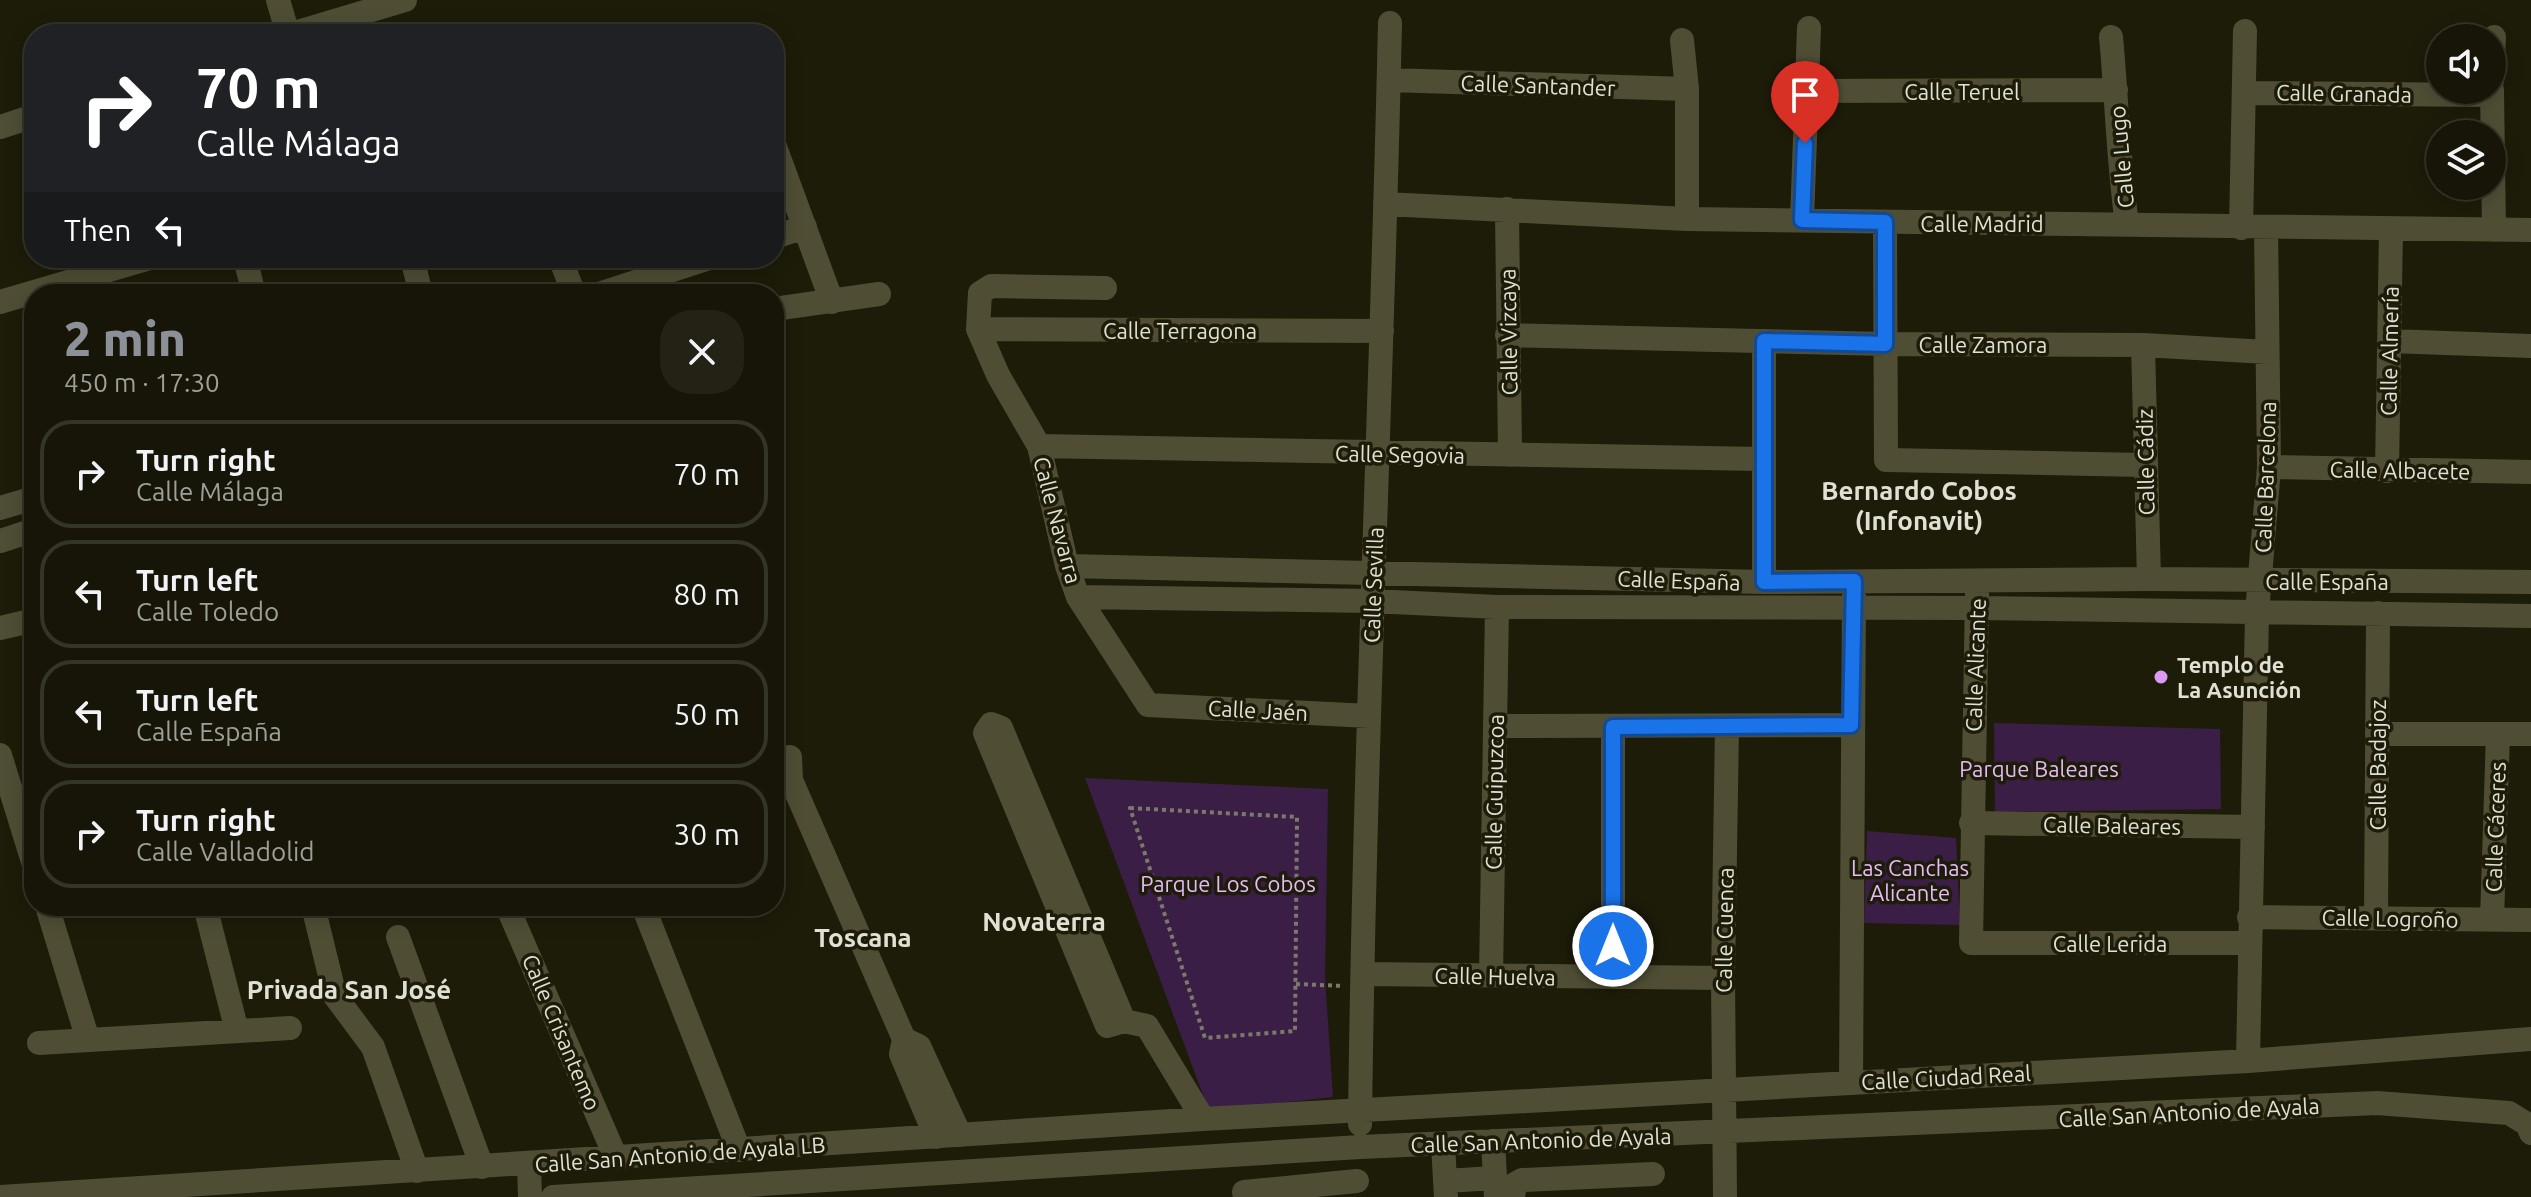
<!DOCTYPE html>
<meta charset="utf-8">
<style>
body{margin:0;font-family:Ubuntu,sans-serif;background:#232215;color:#f1f3f6;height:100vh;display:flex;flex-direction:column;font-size:30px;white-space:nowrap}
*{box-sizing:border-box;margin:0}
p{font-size:26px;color:#9e9f9b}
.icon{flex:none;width:44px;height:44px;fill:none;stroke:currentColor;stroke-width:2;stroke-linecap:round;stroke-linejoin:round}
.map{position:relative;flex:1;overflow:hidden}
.details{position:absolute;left:24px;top:284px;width:760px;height:632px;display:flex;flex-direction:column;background:#161507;border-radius:32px;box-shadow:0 4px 20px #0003,0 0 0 2px #353428}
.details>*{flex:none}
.guide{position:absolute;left:24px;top:24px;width:760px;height:244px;border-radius:32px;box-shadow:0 4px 20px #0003,0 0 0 2px #353428;background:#202124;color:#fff;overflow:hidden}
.fabs{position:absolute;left:2426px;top:24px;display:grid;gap:16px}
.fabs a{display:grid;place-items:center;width:80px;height:80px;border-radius:50%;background:#161507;box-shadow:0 4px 20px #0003,0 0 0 2px #353428;font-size:40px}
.pin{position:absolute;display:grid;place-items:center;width:68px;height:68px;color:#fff;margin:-82px -34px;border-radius:50% 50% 50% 0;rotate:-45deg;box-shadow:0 0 8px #0007}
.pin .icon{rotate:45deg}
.me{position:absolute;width:88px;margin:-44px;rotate:0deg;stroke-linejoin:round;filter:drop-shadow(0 0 6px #0008)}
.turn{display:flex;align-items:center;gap:28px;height:168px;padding:0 40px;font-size:36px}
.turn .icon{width:104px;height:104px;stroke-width:2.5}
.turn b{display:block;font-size:56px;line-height:68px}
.then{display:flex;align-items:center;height:76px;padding:0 40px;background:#0003;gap:16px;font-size:30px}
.round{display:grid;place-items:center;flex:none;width:84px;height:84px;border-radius:32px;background:#232215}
.overview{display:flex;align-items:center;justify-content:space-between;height:136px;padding:0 40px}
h1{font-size:48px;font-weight:800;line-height:60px;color:#8c9099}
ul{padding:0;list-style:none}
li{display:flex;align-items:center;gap:24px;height:108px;margin:0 16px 12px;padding:0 24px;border:4px solid #353428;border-radius:32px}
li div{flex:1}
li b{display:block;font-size:30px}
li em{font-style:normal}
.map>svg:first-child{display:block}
.green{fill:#3b1e45}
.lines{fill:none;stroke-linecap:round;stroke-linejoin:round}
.path{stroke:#7a7a6a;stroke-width:4;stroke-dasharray:4 4;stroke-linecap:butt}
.minor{stroke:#4f4e35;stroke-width:24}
.route-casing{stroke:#114b97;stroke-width:20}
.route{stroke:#1a73e8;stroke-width:14}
.poi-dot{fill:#dc99f5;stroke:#1d1c09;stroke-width:3}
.labels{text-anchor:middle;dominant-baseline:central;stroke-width:7;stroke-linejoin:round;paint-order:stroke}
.street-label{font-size:22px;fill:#e0e1d4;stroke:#1d1c09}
.poi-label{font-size:22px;font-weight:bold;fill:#e0e1d4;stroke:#1d1c09;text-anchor:start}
.park-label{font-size:22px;fill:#e6baf7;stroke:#1d1c09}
.quarter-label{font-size:26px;font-weight:bold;fill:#e0e1d4;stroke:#1d1c09}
</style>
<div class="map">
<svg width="2531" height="1197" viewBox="0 0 2531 1197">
<rect width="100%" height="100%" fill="#1d1c09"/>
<!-- green -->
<path class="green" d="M1994 723 2220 729 2221 809 1995 812Z
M1085 778 1328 789 1325 977 1333 1097 1209 1111Z
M1867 831 1956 838 1960 925 1864 923Z"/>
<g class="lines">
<!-- path -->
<path class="path" d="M1130 808 1297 817 1295 1031 1205 1038Z
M1296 984 1343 986"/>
<!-- minor -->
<path class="minor" d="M278 0 288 34
M291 34 405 0
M2111 37C2117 100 2118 161 2127 224
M1682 40 1687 89V219
M1389 80 1687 89
M2492 81 2494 37
M2492 90 2494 230
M1807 91 2116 90
M2244 93 2491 95
M0 127 34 116
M774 144 832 302
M1385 204 1687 219 2531 230
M1507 209 1510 455
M1802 220 1809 28
M1885 222 1886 460 2144 465
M2241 228 2245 31
M774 237 805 227
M245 258 254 294
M412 258 421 294
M560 258 574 294
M1105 288 991 286 980 293 978 329 998 375 1039 446 1067 566 1078 597 1148 705 1369 716
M599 294 709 258
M0 302 150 258
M774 309 879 294
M978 329 1382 331
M1507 335 1885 344 2143 345 2267 352
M2389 341 2531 346
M2143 345 2149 579
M1039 446 1761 459
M2269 467 2531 472
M2387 471 2391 230
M0 508 34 498
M0 541 34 530
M1067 566 1764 582 2149 579 2531 582
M1764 582V341
M1977 594 1971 943H2248
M1078 597 1372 601 1497 607 1977 608 2531 616
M0 628 34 620
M1495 726 1851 725
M2377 734H2531
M0 755 34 865
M790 757 791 780 904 1039 901 1054 936 1137
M1971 823 2253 827
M47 906 88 1040
M205 906 237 1031
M313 906 335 996 373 1047 417 1171
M507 906 616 1158
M643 906 739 1150
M2249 917 2531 920
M2376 917 2378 613
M2492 919 2498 734
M398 937 482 1167
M1363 974 1723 978
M1491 976 1497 607
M1613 977V727
M1124 1021 1001 728 991 724 985 733 1107 1026 1124 1021 1147 1026 1203 1119
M904 1039 919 1046 960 1135
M39 1043 290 1028
M2248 1061 2257 613 2269 467 2266 228
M1851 1083 1854 593
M1360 1124C1364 757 1382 390 1390 23
M1493 1141 1496 1197
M1443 1144 1446 1197
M529 1164 530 1197
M1445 1181 1494 1178
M0 1197 1203 1119 2248 1061 2531 1039
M553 1197 1360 1147 2377 1103 2509 1113 2527 1124 2531 1133
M1245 1197 1244 1192 1357 1181
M1513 1197 1515 1184 1522 1180 1653 1174
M1725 1197 1723 978 1727 727"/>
</g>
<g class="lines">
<defs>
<path id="route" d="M1613 946V727L1851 725 1854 581 1764 582V341L1885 344V222L1802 220 1805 143"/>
</defs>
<!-- route casing -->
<use href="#route" class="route-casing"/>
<!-- route -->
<use href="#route" class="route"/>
</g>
<!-- markers -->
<circle class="poi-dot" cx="2161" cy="677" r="8"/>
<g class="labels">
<!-- street labels -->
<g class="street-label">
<text transform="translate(1538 85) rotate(2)">Calle Santander</text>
<text x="1962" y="91">Calle Teruel</text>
<text transform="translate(2344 93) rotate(1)">Calle Granada</text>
<text transform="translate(2121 157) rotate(-95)">Calle Lugo</text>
<text x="1982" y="223">Calle Madrid</text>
<text x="1180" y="330">Calle Terragona</text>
<text transform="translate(1508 332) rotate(-91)">Calle Vizcaya</text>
<text x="1983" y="344">Calle Zamora</text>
<text transform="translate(2389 351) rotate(-89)">Calle Almería</text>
<text transform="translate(1400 454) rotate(1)">Calle Segovia</text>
<text transform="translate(2145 462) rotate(-91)">Calle Cádiz</text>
<text transform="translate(2400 470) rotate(1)">Calle Albacete</text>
<text transform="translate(2265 477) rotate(-88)">Calle Barcelona</text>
<text transform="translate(1058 520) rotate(75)">Calle Navarra</text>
<text transform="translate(1679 580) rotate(2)">Calle España</text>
<text x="2327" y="581">Calle España</text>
<text transform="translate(1373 585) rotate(-88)">Calle Sevilla</text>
<text transform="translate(1975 665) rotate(-88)">Calle Alicante</text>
<text transform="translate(1258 710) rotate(3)">Calle Jaén</text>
<text transform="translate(2377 765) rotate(-90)">Calle Badajoz</text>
<text transform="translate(1494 792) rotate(-89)">Calle Guipuzcoa</text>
<text transform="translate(2112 825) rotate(1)">Calle Baleares</text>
<text transform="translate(2495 827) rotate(-88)">Calle Cáceres</text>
<text transform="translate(2390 918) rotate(1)">Calle Logroño</text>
<text transform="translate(1724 930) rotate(-89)">Calle Cuenca</text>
<text x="2110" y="943">Calle Lerida</text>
<text transform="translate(1495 976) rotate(1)">Calle Huelva</text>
<text transform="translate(562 1032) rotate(67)">Calle Crisantemo</text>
<text transform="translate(1946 1077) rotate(-3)">Calle Ciudad Real</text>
<text transform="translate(2189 1112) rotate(-3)">Calle San Antonio de Ayala</text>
<text transform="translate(1541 1140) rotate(-2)">Calle San Antonio de Ayala</text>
<text transform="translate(680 1154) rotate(-4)">Calle San Antonio de Ayala LB</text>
</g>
<!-- poi labels -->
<g class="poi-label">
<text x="2177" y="664">Templo de<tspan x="2177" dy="25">La Asunción</tspan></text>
</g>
<!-- park labels -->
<g class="park-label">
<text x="2039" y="768">Parque Baleares</text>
<text x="1910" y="867">Las Canchas<tspan x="1910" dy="25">Alicante</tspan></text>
<text x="1228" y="883">Parque Los Cobos</text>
</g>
<!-- quarter labels -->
<g class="quarter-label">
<text x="1919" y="490">Bernardo Cobos<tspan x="1919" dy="30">(Infonavit)</tspan></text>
<text x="1044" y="921">Novaterra</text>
<text x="863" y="937">Toscana</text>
<text x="349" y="989">Privada San José</text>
</g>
</g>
</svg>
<div class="fabs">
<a><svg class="icon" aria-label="sound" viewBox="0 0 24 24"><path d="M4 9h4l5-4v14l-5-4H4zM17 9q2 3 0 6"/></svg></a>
<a><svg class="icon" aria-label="layers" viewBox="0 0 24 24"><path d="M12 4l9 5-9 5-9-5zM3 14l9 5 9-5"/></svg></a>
</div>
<div class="pin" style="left:1805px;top:143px;background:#d93025"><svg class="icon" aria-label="arrive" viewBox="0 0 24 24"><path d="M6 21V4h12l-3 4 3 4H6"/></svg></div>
<svg class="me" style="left:1613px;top:946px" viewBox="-20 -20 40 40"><circle r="17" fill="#1a73e8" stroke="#fff" stroke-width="3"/><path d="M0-11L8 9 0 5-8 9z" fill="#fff"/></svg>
<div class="guide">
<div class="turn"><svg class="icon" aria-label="right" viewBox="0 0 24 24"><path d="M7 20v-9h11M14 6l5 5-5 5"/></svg><div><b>70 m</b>Calle Málaga</div></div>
<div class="then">Then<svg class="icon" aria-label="left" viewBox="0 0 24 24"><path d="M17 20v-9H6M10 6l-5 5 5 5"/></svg></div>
</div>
<section class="details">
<div class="overview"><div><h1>2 min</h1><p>450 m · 17:30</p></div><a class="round"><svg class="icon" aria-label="close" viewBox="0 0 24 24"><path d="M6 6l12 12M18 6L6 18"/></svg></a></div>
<ul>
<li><svg class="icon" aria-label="right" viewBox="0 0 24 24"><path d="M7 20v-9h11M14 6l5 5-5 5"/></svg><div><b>Turn right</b><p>Calle Málaga</p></div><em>70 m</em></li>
<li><svg class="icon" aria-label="left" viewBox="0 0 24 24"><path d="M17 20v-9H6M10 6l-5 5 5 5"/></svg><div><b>Turn left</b><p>Calle Toledo</p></div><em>80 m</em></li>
<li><svg class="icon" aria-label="left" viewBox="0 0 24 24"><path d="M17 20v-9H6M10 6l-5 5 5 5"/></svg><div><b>Turn left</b><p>Calle España</p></div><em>50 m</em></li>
<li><svg class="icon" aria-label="right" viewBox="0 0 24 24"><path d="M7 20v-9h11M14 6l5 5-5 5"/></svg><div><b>Turn right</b><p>Calle Valladolid</p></div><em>30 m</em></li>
</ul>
</section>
</div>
